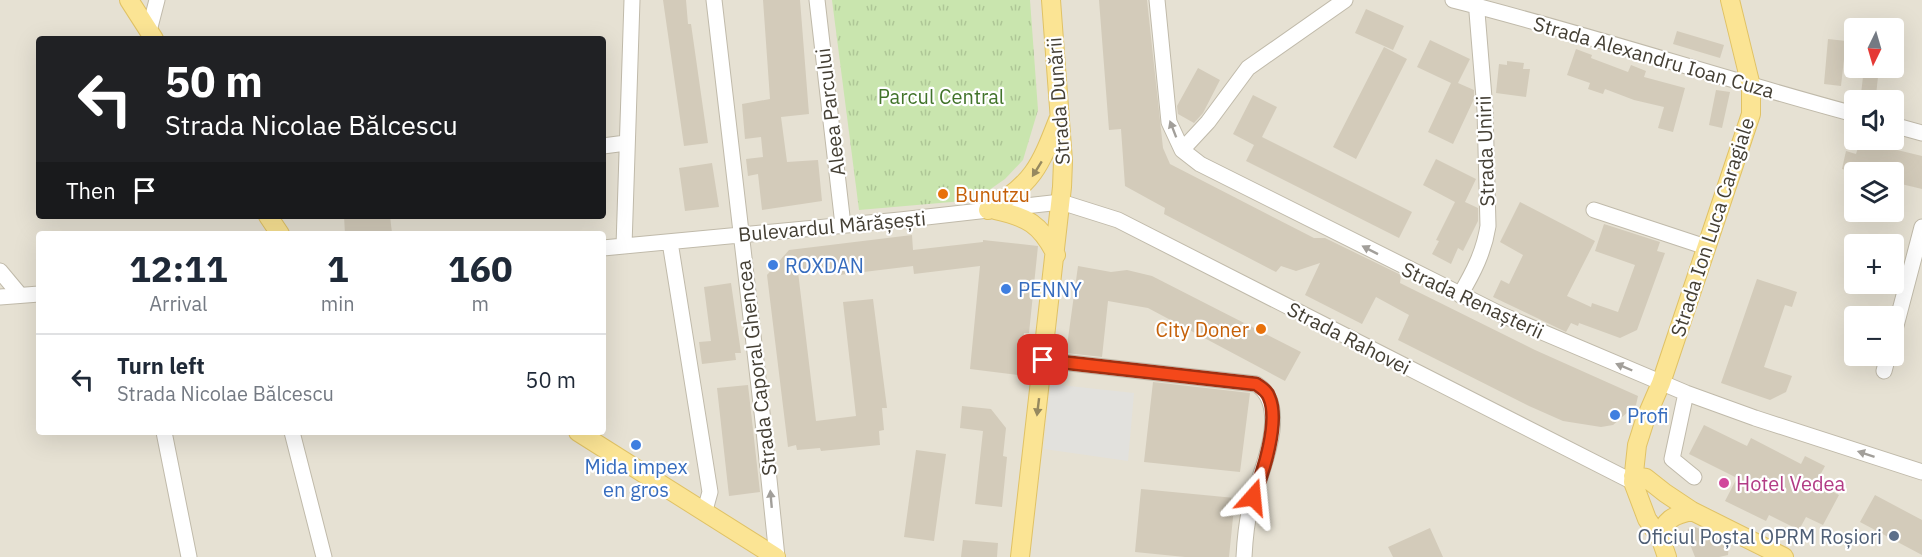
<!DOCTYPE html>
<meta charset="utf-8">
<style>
body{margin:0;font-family:"IBM Plex Sans",sans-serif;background:#f2f2f3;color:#1f2937;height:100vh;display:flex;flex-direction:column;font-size:22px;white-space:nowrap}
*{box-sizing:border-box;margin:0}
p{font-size:20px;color:#747a83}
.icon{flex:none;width:33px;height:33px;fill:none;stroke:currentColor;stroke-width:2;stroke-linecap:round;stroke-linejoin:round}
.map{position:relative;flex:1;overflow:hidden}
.sheet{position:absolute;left:36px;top:231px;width:570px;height:204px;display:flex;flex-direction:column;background:#fff;border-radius:6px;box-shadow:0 6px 24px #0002}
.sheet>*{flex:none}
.hud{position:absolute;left:36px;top:36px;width:570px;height:183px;border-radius:6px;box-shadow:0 6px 24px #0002;background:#202124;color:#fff;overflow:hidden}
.needle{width:39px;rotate:185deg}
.controls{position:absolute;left:1844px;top:18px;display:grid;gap:12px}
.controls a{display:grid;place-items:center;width:60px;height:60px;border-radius:6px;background:#fff;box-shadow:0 6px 24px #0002;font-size:30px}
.pin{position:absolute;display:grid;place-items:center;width:51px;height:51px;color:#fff;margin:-26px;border-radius:12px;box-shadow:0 3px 9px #0006}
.me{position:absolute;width:66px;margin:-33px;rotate:18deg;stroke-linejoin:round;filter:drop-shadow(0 0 4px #0008)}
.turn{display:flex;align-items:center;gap:21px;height:126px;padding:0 30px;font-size:27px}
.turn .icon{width:78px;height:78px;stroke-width:2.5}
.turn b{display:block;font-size:42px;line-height:51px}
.then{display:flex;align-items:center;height:57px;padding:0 30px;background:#0003;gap:12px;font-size:22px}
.eta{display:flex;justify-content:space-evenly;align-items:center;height:102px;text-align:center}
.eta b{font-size:36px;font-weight:700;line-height:42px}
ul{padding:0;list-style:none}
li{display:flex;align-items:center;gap:18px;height:90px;padding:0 30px;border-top:2px solid #e0e1e3}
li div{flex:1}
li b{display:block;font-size:22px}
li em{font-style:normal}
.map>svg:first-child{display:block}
.residential{fill:#e6e1d3;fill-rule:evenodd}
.grass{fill:url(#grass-tufts)}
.parking{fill:#e2e1dd}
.building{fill:#d3cbba}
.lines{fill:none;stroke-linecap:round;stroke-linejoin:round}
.minor-casing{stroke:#c0baaa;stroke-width:17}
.major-casing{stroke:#e0c265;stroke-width:20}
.minor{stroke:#fff;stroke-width:15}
.major{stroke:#fbe494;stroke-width:18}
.oneway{fill:#a29f9a}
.oneway2{fill:#96895f}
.route-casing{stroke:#9f2f11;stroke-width:15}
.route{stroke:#f4481a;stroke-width:10}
.food-dot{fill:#e8710a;stroke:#fff;stroke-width:2}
.shop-dot{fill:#3f7fe0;stroke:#fff;stroke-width:2}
.hotel-dot{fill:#d1479c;stroke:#fff;stroke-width:2}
.service-dot{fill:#5c6f8a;stroke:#fff;stroke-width:2}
.labels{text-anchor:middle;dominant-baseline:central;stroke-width:4.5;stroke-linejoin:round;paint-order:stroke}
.street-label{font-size:20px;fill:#443f34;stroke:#fff}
.park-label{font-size:20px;fill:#41732a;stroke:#fff}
.food-label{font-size:20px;fill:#c56008;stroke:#fff;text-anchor:start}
.shop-label{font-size:20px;fill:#366cbe;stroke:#fff;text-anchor:start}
.hotel-label{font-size:20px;fill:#b23c85;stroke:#fff;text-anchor:start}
.service-label{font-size:20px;fill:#4e5e75;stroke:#fff;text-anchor:end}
</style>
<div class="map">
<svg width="1922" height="557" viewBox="0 0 1922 557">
<defs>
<pattern id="grass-tufts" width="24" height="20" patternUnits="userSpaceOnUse" patternTransform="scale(1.5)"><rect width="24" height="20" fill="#c9e5ae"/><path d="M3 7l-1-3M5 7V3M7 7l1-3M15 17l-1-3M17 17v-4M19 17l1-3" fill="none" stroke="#aec696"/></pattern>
</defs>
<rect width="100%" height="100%" fill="#f2efe4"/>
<!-- residential -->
<path class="residential" d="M0 0H1922V557H0ZM1854 28H1893V68H1854ZM39 39H603V216H39ZM1854 100H1893V140H1854ZM1854 172H1893V212H1854ZM39 234H603V432H39ZM1854 244H1893V284H1854ZM1854 316H1893V356H1854Z"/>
<!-- grass -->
<path class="grass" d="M832 0H1030L1038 110 1023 160 1005 179 982 195 963 201 859 210Z"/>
<!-- parking -->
<path class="parking" d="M1051 384 1134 393 1128 461 1044 449Z"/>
<!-- building -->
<path class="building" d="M663 0H686L688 24H691L708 143 684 146Z
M763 0H800L809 114 781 117 787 162 818 160 822 201 762 210 758 174 748 176 746 159 763 157 761 137 745 139 742 104 770 99Z
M1099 0H1147L1163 148 1170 164 1314 238H1325L1401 275 1400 283 1535 350 1638 396 1636 405 1613 425 1601 427 1563 421 1529 406 1398 340 1409 315 1376 297 1362 324 1305 295 1320 263 1296 271 1281 266 1276 272 1164 214 1165 208 1125 186 1121 129 1109 130Z
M1366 9 1404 26 1393 50 1355 33Z
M1677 31 1724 45 1720 58 1673 44Z
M1828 39 1846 41 1841 86 1824 84Z
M1430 40 1470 59 1458 83 1474 90V99L1453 144 1428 132 1451 83 1417 67Z
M1384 47 1407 59 1356 159 1333 147Z
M1576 49 1592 55 1591 58 1628 72 1631 65 1646 71 1644 77 1685 88 1673 132 1658 128 1664 107 1634 100 1605 89 1603 94 1588 89 1590 83 1567 75Z
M1507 61 1524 63 1523 69H1530L1526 97 1496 93 1499 64 1507 65Z
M1198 68 1220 80 1203 113 1194 123 1178 114 1177 106Z
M1864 68H1879L1876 95 1861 94Z
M1716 90 1730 92 1722 128 1709 125Z
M1253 95 1277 107 1262 137 1412 212 1399 238 1246 161 1254 145 1233 134Z
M1860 141 1922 156V189L1893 182V172H1854L1842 169 1846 151 1856 154Z
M1436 159 1476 179 1465 202 1478 208V221L1463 251 1458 248 1451 264 1432 254 1439 241 1436 240 1455 202 1423 185Z
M712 163 719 207 685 211 679 168Z
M1520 202 1595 241 1567 296 1591 307 1592 303 1618 312 1635 265 1595 251 1604 224 1660 242 1657 251 1665 253 1637 330 1620 338 1579 323 1578 326 1571 323 1566 332 1493 297 1501 280 1509 284 1523 255 1500 242Z
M344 216H390L392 233 345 234Z
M912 235 913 250 983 242V240L1038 246 1029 333H1024L1019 375 970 369 980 266 914 274 913 266 839 275 838 268 798 272 816 421 856 416 843 302 873 299 887 408H882L884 430 879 431 880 445 821 451 820 448 797 450 796 445 788 447 767 275 789 250Z
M1078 266 1111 272 1127 270 1152 276 1301 352 1285 381 1148 308 1108 301 1102 357 1066 353Z
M1757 279 1797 292 1792 307 1785 305 1764 367 1792 376 1786 392 1770 400 1721 383Z
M731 283 741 353H735L736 360 702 364 699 342 711 341 704 287Z
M1153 382 1250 393 1240 472 1144 462Z
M748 385 760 492 729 496 717 388Z
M962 406 991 409 1006 428 1003 456 1007 457 1002 507 975 504 983 431 960 428Z
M1704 425 1747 446 1751 438 1801 464 1805 456 1825 466 1816 483 1839 495 1823 525 1806 517 1799 530 1769 515 1766 521 1725 501 1737 478 1689 454Z
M916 450 946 454 934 541 904 537Z
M1141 489 1235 498 1229 557H1185L1135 552Z
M1875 495 1922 520V555L1860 522Z
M1695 527 1700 529 1703 535 1729 543 1728 555 1719 557H1695L1686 534 1688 529Z
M1430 528 1443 557H1393L1388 547Z
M963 540 998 543 997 557H961Z"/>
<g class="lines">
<defs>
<path id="minor" d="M714 0 763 421 777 557
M817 0 843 225
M1157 0 1169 122 1182 150 1200 164 1502 315 1686 393 1755 418 1922 472
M1453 0C1588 34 1720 78 1854 114
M149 31 157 0
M1893 125 1922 133
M603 146 626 143
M1182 150 1208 122 1248 68 1345 0
M1594 210 1706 247
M670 242 710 492 705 510
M624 246 632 0
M603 248 900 220 1061 202 1118 220 1633 482
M0 271 20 295
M1460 295C1473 273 1484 252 1488 226L1485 110 1476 0
M0 297 39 294
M1893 337 1922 227
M1043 360 1256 384C1290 405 1263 468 1253 497 1247 516 1245 537 1244 557
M1884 371 1888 356
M1686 393 1672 459 1694 477
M164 432 189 557
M292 432 324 557"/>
<path id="major" d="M129 0 154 39
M988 210C1033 184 1040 166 1058 120
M995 210C1027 217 1041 224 1056 255
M268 216 280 234
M578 432 776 557
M1633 476 1646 478 1665 493 1692 511 1784 557
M1657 528 1667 557
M1660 538 1647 519 1633 482 1637 445 1645 420 1661 383 1751 114V86L1730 0
M1660 538C1664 520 1673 515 1692 511
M1020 557 1062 187 1063 161 1051 0"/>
</defs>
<!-- minor casing -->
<use href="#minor" class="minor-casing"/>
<!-- major casing -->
<use href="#major" class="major-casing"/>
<!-- minor -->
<use href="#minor" class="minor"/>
<!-- major -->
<use href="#major" class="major"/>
</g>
<!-- one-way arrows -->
<defs><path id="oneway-solid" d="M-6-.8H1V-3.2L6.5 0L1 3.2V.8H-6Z" transform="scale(1.5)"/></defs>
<g class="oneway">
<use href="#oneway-solid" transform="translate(1173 129) rotate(-111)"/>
<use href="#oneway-solid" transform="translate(1370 250) rotate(-153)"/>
<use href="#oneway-solid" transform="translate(1624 367) rotate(-157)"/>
<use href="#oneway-solid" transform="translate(1866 454) rotate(-162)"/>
<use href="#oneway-solid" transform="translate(771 499) rotate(-95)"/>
</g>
<g class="oneway2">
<use href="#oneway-solid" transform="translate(1037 169) rotate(122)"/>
<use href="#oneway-solid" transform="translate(1038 407) rotate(97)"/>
</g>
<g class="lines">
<defs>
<path id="route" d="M1043 360 1256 384C1262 388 1267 391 1269 397 1280 421 1263 474 1253 497"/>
</defs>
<!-- route casing -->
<use href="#route" class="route-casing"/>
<!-- route -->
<use href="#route" class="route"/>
</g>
<!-- markers -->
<g class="food-dot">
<circle cx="943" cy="194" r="6"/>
<circle cx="1261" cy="329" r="6"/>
</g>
<g class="shop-dot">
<circle cx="773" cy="265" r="6"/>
<circle cx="1006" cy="289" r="6"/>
<circle cx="1615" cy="415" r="6"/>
<circle cx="636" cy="445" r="6"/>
</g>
<circle class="hotel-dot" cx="1724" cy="483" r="6"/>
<circle class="service-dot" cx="1894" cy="536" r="6"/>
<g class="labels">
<!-- street labels -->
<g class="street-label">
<text transform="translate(1654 57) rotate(16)">Strada Alexandru Ioan Cuza</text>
<text transform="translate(1058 101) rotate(-94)">Strada Dunării</text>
<text transform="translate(830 112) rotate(-97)">Aleea Parcului</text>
<text transform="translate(1485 151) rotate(-92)">Strada Unirii</text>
<text transform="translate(832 226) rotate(-5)">Bulevardul Mărășești</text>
<text transform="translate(1712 227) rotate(-72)">Strada Ion Luca Caragiale</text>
<text transform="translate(1473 300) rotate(25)">Strada Renașterii</text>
<text transform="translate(1349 338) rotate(27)">Strada Rahovei</text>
<text transform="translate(756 368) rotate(-97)">Strada Caporal Ghencea</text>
</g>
<!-- park labels -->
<g class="park-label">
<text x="941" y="96">Parcul Central</text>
</g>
<!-- food labels -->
<g class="food-label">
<text x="955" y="194">Bunutzu</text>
<text x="1249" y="329" text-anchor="end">City Doner</text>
</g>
<!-- shop labels -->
<g class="shop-label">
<text x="785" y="265">ROXDAN</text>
<text x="1018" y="289">PENNY</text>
<text x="1627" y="415">Profi</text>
<text x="636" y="466" text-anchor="middle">Mida impex<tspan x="636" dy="23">en gros</tspan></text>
</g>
<!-- hotel labels -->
<g class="hotel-label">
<text x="1736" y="483">Hotel Vedea</text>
</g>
<!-- service labels -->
<g class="service-label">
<text x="1882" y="536">Oficiul Poștal OPRM Roșiori</text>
</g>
</g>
</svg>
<div class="controls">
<a><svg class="needle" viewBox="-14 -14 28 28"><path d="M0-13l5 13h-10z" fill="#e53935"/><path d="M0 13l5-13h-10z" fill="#747a83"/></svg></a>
<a><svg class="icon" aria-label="sound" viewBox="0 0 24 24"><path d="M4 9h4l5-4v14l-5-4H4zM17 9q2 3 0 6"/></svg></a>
<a><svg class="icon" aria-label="layers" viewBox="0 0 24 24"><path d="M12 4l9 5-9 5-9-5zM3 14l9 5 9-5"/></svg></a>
<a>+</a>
<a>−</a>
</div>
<div class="pin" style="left:1043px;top:360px;background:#d93025"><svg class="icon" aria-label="arrive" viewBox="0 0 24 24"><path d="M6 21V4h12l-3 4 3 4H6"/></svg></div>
<svg class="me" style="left:1253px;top:497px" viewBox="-20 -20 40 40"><path d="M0-17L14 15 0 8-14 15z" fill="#f4481a" stroke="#fff" stroke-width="4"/></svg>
<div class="hud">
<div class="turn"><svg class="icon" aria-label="left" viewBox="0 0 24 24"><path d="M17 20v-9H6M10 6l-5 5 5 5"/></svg><div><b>50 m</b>Strada Nicolae Bălcescu</div></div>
<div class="then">Then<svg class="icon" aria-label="arrive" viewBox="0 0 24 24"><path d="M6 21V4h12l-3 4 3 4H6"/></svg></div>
</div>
<section class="sheet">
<div class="eta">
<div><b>12:11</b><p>Arrival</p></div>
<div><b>1</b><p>min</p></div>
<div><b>160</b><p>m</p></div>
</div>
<ul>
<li><svg class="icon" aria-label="left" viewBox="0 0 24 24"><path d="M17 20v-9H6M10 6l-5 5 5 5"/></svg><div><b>Turn left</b><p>Strada Nicolae Bălcescu</p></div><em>50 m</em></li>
</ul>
</section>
</div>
